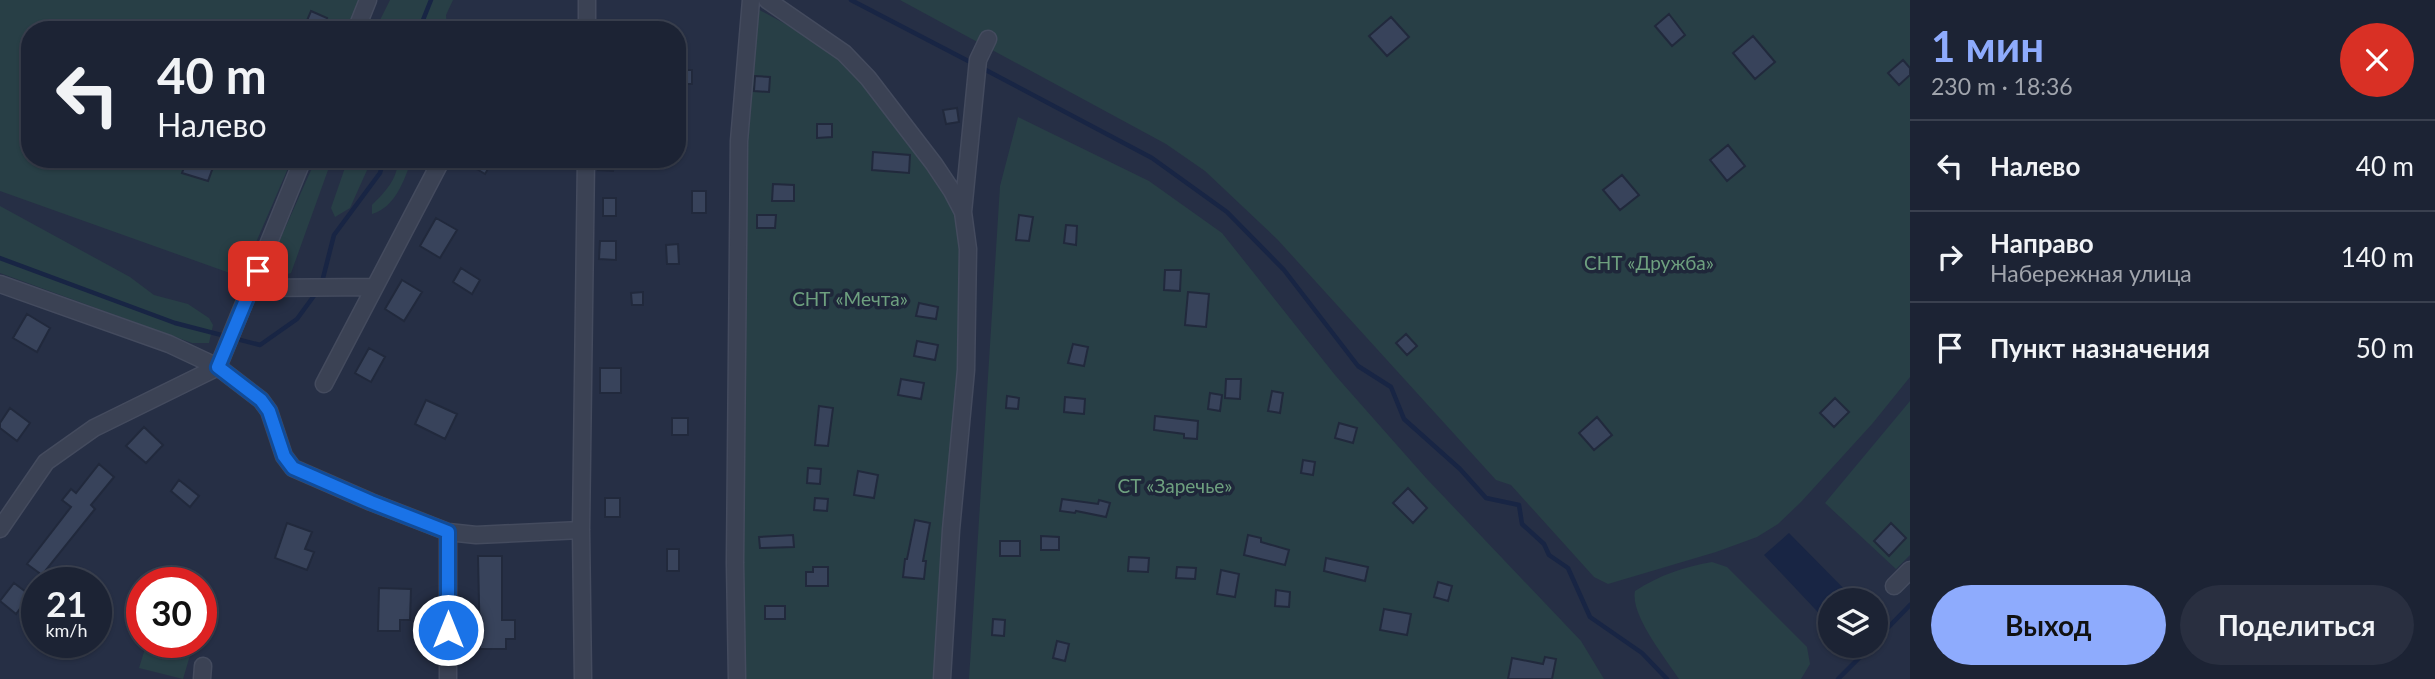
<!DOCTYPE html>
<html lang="ru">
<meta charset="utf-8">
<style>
body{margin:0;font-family:Lato,sans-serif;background:#292f40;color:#f1f3f6;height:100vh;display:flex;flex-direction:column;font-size:26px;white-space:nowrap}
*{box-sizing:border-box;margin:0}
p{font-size:23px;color:#a0a4ac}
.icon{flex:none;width:38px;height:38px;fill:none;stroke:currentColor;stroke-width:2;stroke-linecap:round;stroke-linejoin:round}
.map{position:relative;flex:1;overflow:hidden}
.sheet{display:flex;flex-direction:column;background:#1c2334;width:525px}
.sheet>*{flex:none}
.hud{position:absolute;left:21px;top:21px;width:665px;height:147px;border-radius:28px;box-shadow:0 2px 5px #0004,0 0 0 2px #3a404f;background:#1c2334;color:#f1f3f6;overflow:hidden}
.buttons{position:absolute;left:1818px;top:588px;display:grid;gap:14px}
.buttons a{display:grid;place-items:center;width:70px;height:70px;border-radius:50%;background:#1c2334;box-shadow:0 2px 5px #0004,0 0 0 2px #3a404f;font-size:35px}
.speed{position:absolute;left:21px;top:567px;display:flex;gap:14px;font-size:35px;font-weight:700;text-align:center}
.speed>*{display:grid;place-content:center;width:91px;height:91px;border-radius:50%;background:#1c2334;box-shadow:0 2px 5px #0004,0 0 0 2px #3a404f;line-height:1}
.speed small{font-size:18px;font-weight:400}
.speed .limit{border:10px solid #d22;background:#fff;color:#111}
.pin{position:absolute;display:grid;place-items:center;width:60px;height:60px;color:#fff;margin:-30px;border-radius:14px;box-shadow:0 4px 10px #0006}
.me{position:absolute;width:77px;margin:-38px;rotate:0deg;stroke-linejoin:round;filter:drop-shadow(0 0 5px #0008)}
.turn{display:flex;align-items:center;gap:24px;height:147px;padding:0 21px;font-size:32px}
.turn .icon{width:91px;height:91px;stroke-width:2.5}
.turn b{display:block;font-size:49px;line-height:60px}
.round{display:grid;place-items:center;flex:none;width:74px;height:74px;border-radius:37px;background:#292f40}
.overview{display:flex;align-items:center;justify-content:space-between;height:119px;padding:0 21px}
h1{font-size:42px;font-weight:700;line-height:52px;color:#8eabfd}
.primary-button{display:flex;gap:14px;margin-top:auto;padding:14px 21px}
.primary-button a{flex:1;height:80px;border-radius:42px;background:#8eabfd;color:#111;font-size:28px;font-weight:700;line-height:80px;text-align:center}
.primary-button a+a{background:#292f40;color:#f1f3f6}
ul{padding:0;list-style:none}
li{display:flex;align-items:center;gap:21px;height:91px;padding:0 21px;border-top:2px solid #3a404f}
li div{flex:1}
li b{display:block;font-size:26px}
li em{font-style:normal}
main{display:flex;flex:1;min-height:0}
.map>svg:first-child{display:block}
.green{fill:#283f46}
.water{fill:#182544}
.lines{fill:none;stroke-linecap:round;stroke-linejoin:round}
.stream{stroke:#182544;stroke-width:4.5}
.building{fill:#38435b;stroke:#21293c;stroke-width:2}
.street-casing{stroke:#444b5e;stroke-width:19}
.street{stroke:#3b4254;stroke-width:16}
.route-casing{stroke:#114b97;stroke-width:18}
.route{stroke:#1a73e8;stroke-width:12}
.labels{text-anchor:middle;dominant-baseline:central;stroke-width:7;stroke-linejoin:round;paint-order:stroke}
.park-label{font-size:19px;fill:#6ea07f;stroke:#1f273a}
</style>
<main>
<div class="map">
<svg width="1910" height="679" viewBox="0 0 1910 679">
<rect width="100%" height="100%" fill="#262f45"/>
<!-- green -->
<path class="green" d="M0 0H361L348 30H30V159H292L241 277 0 191Z
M390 0H453L446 15 447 30H375Z
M900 0H1910V377L1872 424 1801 502 1778 524 1757 537 1716 552 1608 584 1594 577 1511 485 1496 480 1277 239 1205 171 1166 144Z
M754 7 839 53 883 104 952 202 960 235 961 362 938 679H741L739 168Z
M1018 117 1149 181 1222 233 1335 375 1426 478 1581 641 1604 679H969L1000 186Z
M316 159H332L291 273 261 282Z
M348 159H372L350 208 335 217 331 208Z
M398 159H412C404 180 396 207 372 214V205C385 192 398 179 398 159Z
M0 206 130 277 154 295 188 304 209 318 213 325 209 343H192L0 273Z
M1910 401V555L1896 569 1825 503Z
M1712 562 1727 567 1807 647 1810 664 1801 679H1679C1666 659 1630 615 1635 591 1660 575 1683 567 1712 562Z
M147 642H194L183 679 139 668Z"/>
<!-- water -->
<path class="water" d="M1789 533 1855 600H1830V625L1764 555Z"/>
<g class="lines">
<!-- stream -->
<path class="stream" d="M851 0 974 64
M419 30 431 0
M982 68 1152 158 1227 212 1284 270 1358 366 1391 387 1404 419 1460 469 1486 498 1519 505 1522 524 1544 544 1549 555 1568 568 1590 617 1642 653 1667 679
M0 258 175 323 260 345 297 319 316 293
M322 282 334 235 380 173 384 159
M1876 640 1910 605
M1838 679 1871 646"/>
</g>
<!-- building -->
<path class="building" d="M311 11 327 18 322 30H303Z
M1669 14 1685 35 1672 46 1655 26Z
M1391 17 1409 37 1387 56 1369 36Z
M1753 36 1775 62 1755 79 1733 53Z
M1903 60 1910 68V75L1899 85 1888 73Z
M677 70H692V84H677Z
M755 76 770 77 769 92 754 91Z
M957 108 959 122 946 124 943 110Z
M817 124H832V137L817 138Z
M1728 145 1745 166 1727 181 1710 160Z
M873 152 910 155 909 173 872 170Z
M187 159 198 163 199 159H216L208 181 182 173Z
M460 159H494L485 174Z
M598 159H614L613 171 598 170Z
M1622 175 1639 195 1620 210 1603 190Z
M773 184 794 185V201H772Z
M692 191H706V213H692Z
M603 198H616V216H603Z
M757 215H776L775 228H757Z
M1019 215 1033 217 1029 241 1016 240Z
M436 218 457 230 440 258 420 246Z
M1066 225 1077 226 1076 245 1064 243Z
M600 241H616V260L599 259Z
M678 244 679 264H667L666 245Z
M461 268 480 280 472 294 453 282Z
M1165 270H1181L1180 291 1164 290Z
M402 280 422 292 404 321 385 309Z
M643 292V305H632L631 293Z
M1188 292 1209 294 1206 327 1185 325Z
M919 303 938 307 936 319 916 316Z
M27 314 50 328 37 352 13 338Z
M1406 334 1417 346 1407 355 1396 343Z
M917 341 938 345 935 360 914 356Z
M1073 344 1088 347 1084 366 1068 363Z
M369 348 385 357 371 382 355 373Z
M600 368H621V393H600Z
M901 379 924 383 921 399 898 395Z
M1226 379H1241L1240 399 1225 398Z
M1272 391 1283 393 1280 413 1268 411Z
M1210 393 1222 395 1220 411 1208 409Z
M1007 396 1019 398 1018 409 1006 408Z
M1065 397 1085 399 1084 414 1064 412Z
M1835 398 1849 412 1834 427 1820 413Z
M426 400 457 414 445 439 415 424Z
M819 406 833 408 828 446 815 445Z
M10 408 30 423 17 441 0 428V423Z
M1155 416 1198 421 1197 439 1184 438V434L1154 430Z
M1597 417 1612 435 1594 450 1579 433Z
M672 418H688V435H672Z
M1339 423 1357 428 1353 443 1335 438Z
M144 427 163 445 146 463 126 446Z
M1303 460 1315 462 1313 475 1301 473Z
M99 464 114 477 91 505 95 509 42 575 27 564 71 507 62 500 71 489 76 493Z
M808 468 821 469 820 484 807 483Z
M858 471 878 475 874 498 854 495Z
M179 480 199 496 190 507 171 491Z
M1408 488 1427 508 1413 523 1393 503Z
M605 498H620V517H605Z
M815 498 828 499 827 511 814 510Z
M1062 499 1098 504 1099 500 1110 503 1106 517 1076 511 1075 513 1060 511Z
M915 520 930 523 923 561H926L924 579 903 577 905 559H907Z
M287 523 312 532 305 549 314 552 307 570 275 558Z
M1891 523 1906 538 1889 556 1874 541Z
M793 535 794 547 760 548 759 537Z
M1248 535 1261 538V542L1289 550 1285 565 1244 555Z
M1041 536 1059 537V550H1041Z
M1000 541H1020V556H1000Z
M667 549H679V571H667Z
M478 556H502V620H515V639H506V649H480Z
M1129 557 1149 558 1148 572 1128 571Z
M1326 558 1368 567 1365 581 1324 571Z
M813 567H828V586H806V572H813Z
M1177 567 1196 568 1195 579 1176 578Z
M1221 570 1239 574 1235 597 1217 594Z
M1438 582 1452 586 1448 601 1434 597Z
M14 583 30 595 16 614 0 601Z
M379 588 411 589 410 620H400V631H378Z
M1276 590 1290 592 1289 607 1275 606Z
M765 606H785V619H765Z
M1384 609 1411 614 1407 635 1380 630Z
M993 619 1005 620 1004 636 992 635Z
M1057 641 1069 644 1065 661 1053 658Z
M1545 657 1556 659 1552 679H1508L1512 658 1543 664Z"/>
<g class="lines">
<defs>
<path id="street" d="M767 0 844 53 868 78 934 164 952 191 963 212 968 249 966 370 951 530 942 679
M356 30 368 0
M587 30V0
M963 212 978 60 988 39
M0 284 169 344 218 367 261 400 269 411 284 456 293 468 371 502 448 532 476 535 581 530
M251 288 374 287
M324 384 442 159
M0 529 46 462 94 428 218 367 303 159
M1894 586 1910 570
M202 679 203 666
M448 679V532
M583 679 581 530 586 159
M737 679 735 563 739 141 751 0"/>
</defs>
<!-- street casing -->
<use href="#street" class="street-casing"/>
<!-- street -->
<use href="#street" class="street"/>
</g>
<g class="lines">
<defs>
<path id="route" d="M258 271 218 367 261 400 269 411 284 456 293 468 371 502 448 532V630"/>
</defs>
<!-- route casing -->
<use href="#route" class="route-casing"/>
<!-- route -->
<use href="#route" class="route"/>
</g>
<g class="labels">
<!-- park labels -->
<g class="park-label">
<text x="1649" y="262">СНТ «Дружба»</text>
<text x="850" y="298">СНТ «Мечта»</text>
<text x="1175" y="485">СТ «Заречье»</text>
</g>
</g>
</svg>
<div class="buttons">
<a><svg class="icon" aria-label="layers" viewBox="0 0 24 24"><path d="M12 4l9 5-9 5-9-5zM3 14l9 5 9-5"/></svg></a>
</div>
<div class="speed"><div>21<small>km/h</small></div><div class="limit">30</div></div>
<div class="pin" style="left:258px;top:271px;background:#d93025"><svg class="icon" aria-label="arrive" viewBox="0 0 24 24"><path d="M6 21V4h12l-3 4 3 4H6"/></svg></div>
<svg class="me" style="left:448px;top:630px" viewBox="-20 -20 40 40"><circle r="17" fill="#1a73e8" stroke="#fff" stroke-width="3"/><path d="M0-11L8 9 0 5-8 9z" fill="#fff"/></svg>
<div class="hud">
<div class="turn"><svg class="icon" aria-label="left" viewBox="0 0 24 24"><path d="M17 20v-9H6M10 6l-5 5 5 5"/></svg><div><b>40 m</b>Налево</div></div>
</div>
</div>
<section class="sheet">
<div class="overview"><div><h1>1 мин</h1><p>230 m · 18:36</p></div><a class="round" style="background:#d93025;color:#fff"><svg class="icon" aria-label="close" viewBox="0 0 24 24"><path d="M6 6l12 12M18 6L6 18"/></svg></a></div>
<ul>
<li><svg class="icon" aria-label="left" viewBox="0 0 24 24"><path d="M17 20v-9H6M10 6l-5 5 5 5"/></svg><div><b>Налево</b></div><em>40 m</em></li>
<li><svg class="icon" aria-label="right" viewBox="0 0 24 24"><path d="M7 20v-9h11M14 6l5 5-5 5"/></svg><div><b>Направо</b><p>Набережная улица</p></div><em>140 m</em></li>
<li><svg class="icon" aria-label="arrive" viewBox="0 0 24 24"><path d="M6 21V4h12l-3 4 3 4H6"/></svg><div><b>Пункт назначения</b></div><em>50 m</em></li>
</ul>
<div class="primary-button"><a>Выход</a><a>Поделиться</a></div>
</section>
</main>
